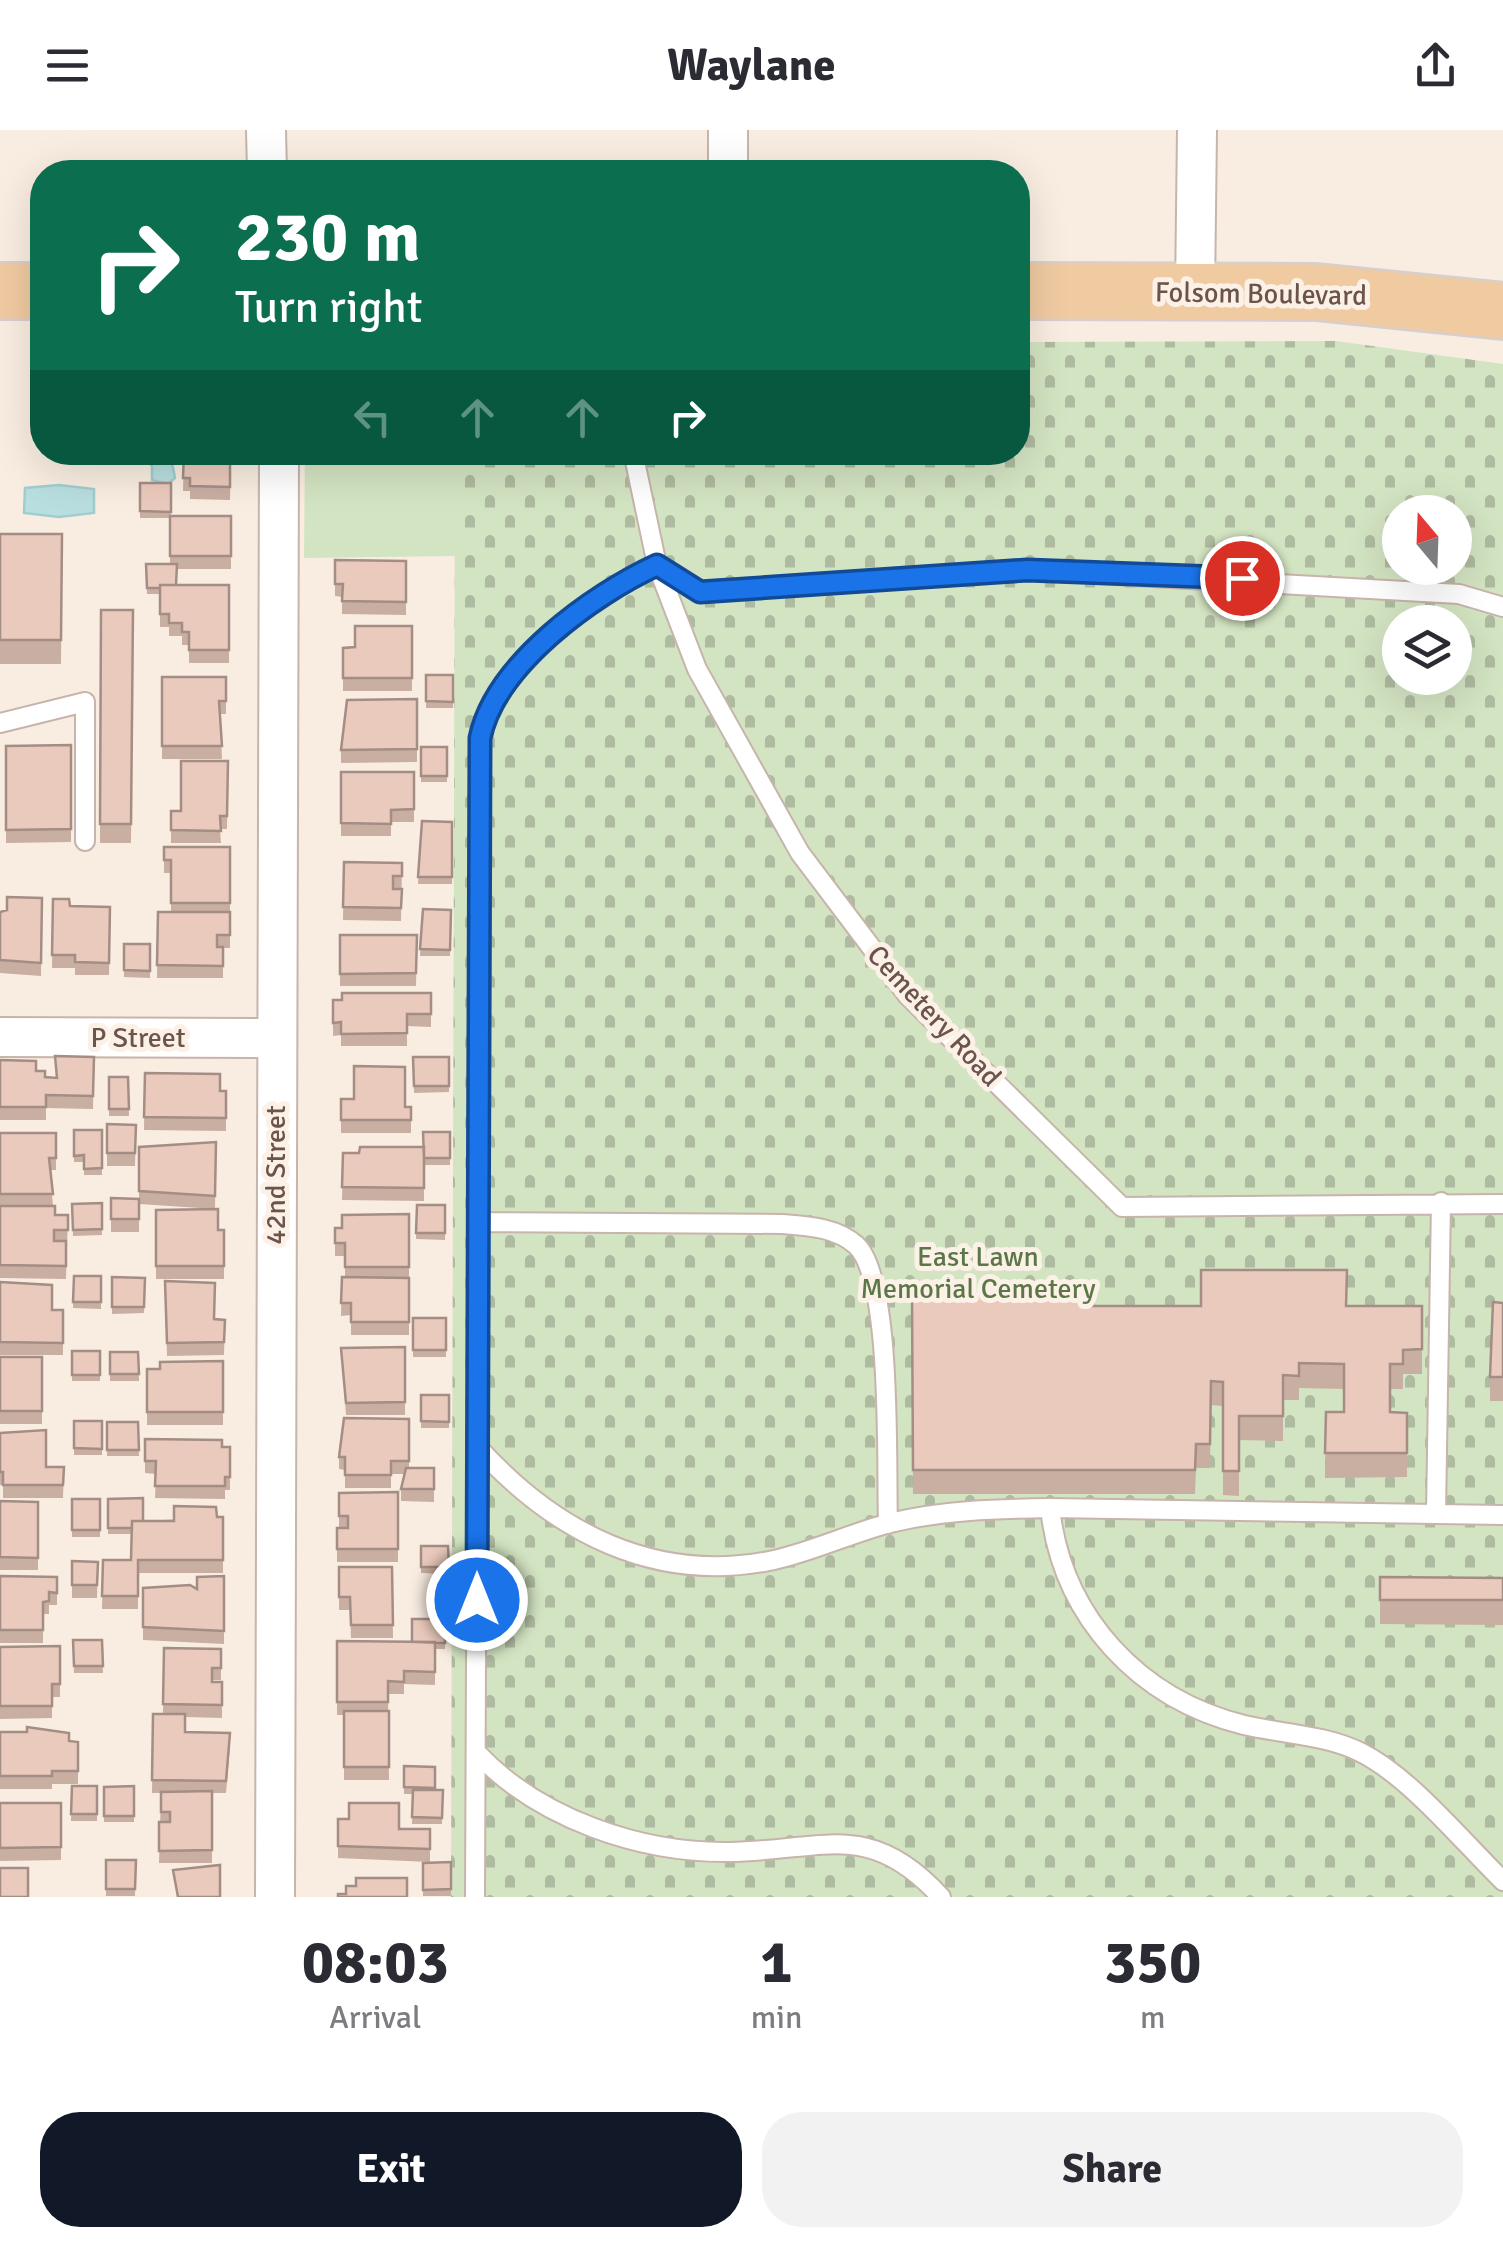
<!DOCTYPE html>
<style>
body{margin:0;font-family:Signika,sans-serif;background:#f2f2f3;color:#2b2b33;height:100vh;display:flex;flex-direction:column;font-size:38px;white-space:nowrap}
*{box-sizing:border-box;margin:0}
p{font-size:32px;color:#7c7c81}
.icon{flex:none;width:55px;height:55px;fill:none;stroke:currentColor;stroke-width:2;stroke-linecap:round;stroke-linejoin:round}
.map{position:relative;height:1767px;overflow:hidden}
.drawer{display:flex;flex-direction:column;background:#fff;flex:1}
.drawer>*{flex:none}
.guide{position:absolute;left:30px;top:30px;width:1000px;height:305px;border-radius:40px;box-shadow:0 10px 40px #0002;background:#0b6e4f;color:#fff;overflow:hidden}
.needle{width:65px;rotate:341deg}
.fabs{position:absolute;left:1382px;top:365px;display:grid;gap:20px}
.fabs a{display:grid;place-items:center;width:90px;height:90px;border-radius:50%;background:#fff;box-shadow:0 10px 40px #0002;font-size:50px}
.pin{position:absolute;display:grid;place-items:center;width:85px;height:85px;color:#fff;margin:-42px;border:5px solid #fff;border-radius:50%;box-shadow:0 2px 10px #0007}
.me{position:absolute;width:110px;margin:-55px;rotate:0deg;stroke-linejoin:round;filter:drop-shadow(0 0 8px #0008)}
.turn{display:flex;align-items:center;gap:35px;height:210px;padding:0 40px;font-size:45px}
.turn .icon{width:130px;height:130px;stroke-width:2.5}
.turn b{display:block;font-size:70px;line-height:85px}
.lanes{display:flex;align-items:center;height:95px;padding:0 40px;background:#0003;justify-content:center;gap:50px;direction:ltr}
.lanes .off{opacity:.35}
.eta{display:flex;justify-content:space-evenly;align-items:center;height:170px;text-align:center}
.eta b{font-size:60px;font-weight:700;line-height:70px}
.primary-button{display:flex;gap:20px;margin-top:auto;padding:20px 40px}
.primary-button a{flex:1;height:115px;border-radius:40px;background:#111827;color:#fff;font-size:40px;font-weight:700;line-height:115px;text-align:center}
.primary-button a+a{background:#f2f2f3;color:#2b2b33}
header{display:flex;justify-content:space-between;align-items:center;height:130px;padding:0 40px;background:#fff;font-size:45px;font-weight:700}
.map>svg:first-child{display:block}
.cemetery{fill:url(#cemetery-stones);fill-rule:evenodd}
.park{fill:#d3e4c2}
.water{fill:#b9dedf;stroke:#a0cdcf;stroke-width:2.5}
.lines{fill:none;stroke-linecap:round;stroke-linejoin:round}
.service-casing{stroke:#c7b4aa;stroke-width:22}
.minor-casing{stroke:#c7b4aa;stroke-width:42}
.primary-casing{stroke:#d6cfcd;stroke-width:60}
.service{stroke:#fff;stroke-width:18}
.minor{stroke:#fff;stroke-width:38}
.primary{stroke:#f0caa1;stroke-width:55}
.wall{fill:#c9aea2}
.building{fill:#eacabc;stroke:#a48d84;stroke-width:2.5}
.route-casing{stroke:#114b97;stroke-width:25}
.route{stroke:#1a73e8;stroke-width:18}
.labels{text-anchor:middle;dominant-baseline:central;stroke-width:10;stroke-linejoin:round;paint-order:stroke}
.street-label{font-size:28px;fill:#6c534b;stroke:#fcf1e7}
.park-label{font-size:28px;fill:#5b7748;stroke:#fcf1e7}
</style>
<header><svg class="icon" aria-label="menu" viewBox="0 0 24 24"><path d="M4 6h16M4 12h16M4 18h16"/></svg>Waylane<svg class="icon" aria-label="share" viewBox="0 0 24 24"><path d="M12 15V3M7 8l5-5 5 5M5 13v7h14v-7"/></svg></header>
<div class="map">
<svg width="1503" height="1767" viewBox="0 0 1503 1767">
<defs>
<pattern id="cemetery-stones" width="16" height="16" patternUnits="userSpaceOnUse" patternTransform="scale(2.5)"><rect width="16" height="16" fill="#d3e4c2"/><path d="M2 7V4a2 2 0 0 1 4 0v3zM10 15v-3a2 2 0 0 1 4 0v3z" fill="#afbba0"/></pattern>
</defs>
<rect width="100%" height="100%" fill="#f9ede1"/>
<!-- cemetery -->
<path class="cemetery" d="M1336 211 1503 234V1767H451L455 323 1018 322V212ZM1400 382H1455V438H1400ZM1400 492H1455V548H1400Z"/>
<!-- park -->
<path class="park" d="M305 323H455V426L304 428Z"/>
<!-- water -->
<path class="water" d="M145 323H170L175 348 168 354 152 350V336L142 325Z
M59 355 94 359V383L59 387 24 383 25 358Z"/>
<g class="lines">
<defs>
<path id="service" d="M633 322 657 435 697 539 800 723 908 866 1122 1077 1503 1074
M0 593 85 572V711
M479 1092 783 1094C807 1096 836 1097 856 1115 893 1149 886 1337 888 1394
M476 1315C554 1402 655 1455 774 1430 814 1421 851 1403 890 1393 943 1380 996 1379 1050 1378 1062 1487 1139 1569 1244 1595 1283 1604 1327 1605 1362 1623 1411 1648 1463 1712 1503 1751
M1050 1378 1503 1385
M1436 1384 1441 1072
M478 1624C540 1689 640 1723 729 1722 822 1721 869 1688 941 1767
M475 1767 480 608C495 535 592 465 657 435L700 461 1027 440 1459 464 1503 477"/>
<path id="minor" d="M266 0 267 42
M728 42V0
M1195 162 1197 0
M0 907 277 908
M275 1767 279 322"/>
<path id="primary" d="M0 161H42
M1018 161 1316 162 1503 181"/>
</defs>
<!-- service casing -->
<use href="#service" class="service-casing"/>
<!-- minor casing -->
<use href="#minor" class="minor-casing"/>
<!-- primary casing -->
<use href="#primary" class="primary-casing"/>
<!-- service -->
<use href="#service" class="service"/>
<!-- minor -->
<use href="#minor" class="minor"/>
<!-- primary -->
<use href="#primary" class="primary"/>
</g>
<!-- wall -->
<path class="wall" d="M184 322H231L230 370 190 369V361H183Z
M140 353H171V386H231V439H177L176 455H229V533H189V515H182V506H169V497H160V464H147L146 434H170V388H140Z
M0 404H62L61 534H0Z
M335 430 406 431V485L342 484V467L335 466Z
M101 480H133L131 713H100Z
M412 496V561H343V518L355 517Z
M426 545H453V578H426Z
M162 547H226V584H220L222 629H162Z
M417 569V632L341 633V620Z
M71 615V712L6 713V616Z
M421 617H447V652H421Z
M228 631 227 699H220L221 713H171V681H181Z
M341 642H414V692H391V706H341Z
M422 691 452 692V754H418Z
M164 717H230V818H223V848H157L158 782H171V743H164Z
M344 732 402 733 401 791 343 790Z
M42 768 41 846 0 843V782Z
M53 769 70 776 110 777 109 845H75V838H52Z
M423 779 451 780 450 826H420Z
M340 805H417L416 856H340Z
M124 814H150V848L124 847Z
M431 863V897L407 896V916H341V905L333 906V870Z
M55 926 94 927 93 979 46 978V990H0V930L36 941 45 947 56 948Z
M413 927H449V962L414 963Z
M145 943 220 961H226V1001L144 1000Z
M109 947H128L129 986H109Z
M341 969 411 977V1003H341Z
M107 994 136 995 135 1036H107Z
M74 1000H102V1045H84V1032H74Z
M450 1002V1035H424V1071L342 1070 343 1023H359L424 1017Z
M0 1003H56V1040H50L53 1076 55 1085H68L66 1149 0 1148Z
M216 1012 215 1079 139 1074V1102H111V1068L139 1069V1017Z
M102 1073V1105L73 1106 72 1074Z
M417 1075H445V1110L416 1109Z
M156 1080 218 1100H224V1149H156Z
M409 1084V1205H351V1185L341 1186 342 1147H345V1126H335V1098Z
M74 1146H101V1179L73 1178Z
M112 1147 145 1148 144 1183 112 1184Z
M165 1151 214 1189 225 1190 224 1225 167 1226Z
M0 1152 52 1180H63V1225H0Z
M912 1166 1088 1176H1422V1244H1403V1259H1390V1282L1407 1283V1347L1325 1348 1326 1282H1344V1259L1299 1258V1270H1283V1311L1239 1310V1366L1223 1365V1276L1211 1275 1210 1338H1196L1195 1364H913Z
M1503 1173V1271H1490V1247Z
M413 1188H446V1227H413Z
M405 1217V1285H346L341 1218Z
M72 1221H100V1251H72Z
M110 1222H138L139 1251H110Z
M0 1227H42V1294H0Z
M223 1231V1295H147V1239H160Z
M421 1265H449V1298H421Z
M409 1289V1338H434V1372L401 1371V1359L404 1344H391V1358H345V1340L339 1339V1327Z
M74 1291H102V1325H74Z
M107 1292H138L139 1326H107Z
M0 1303 46 1337H64L63 1368H3V1355H0Z
M145 1309 230 1317V1360H225V1369L155 1368 156 1344 145 1343Z
M398 1362V1432H337V1398H339V1363Z
M72 1369H100V1407H72Z
M108 1369 143 1391 223 1387V1443H138V1479H102L103 1430H131L132 1404H108Z
M0 1371 38 1372V1440H0Z
M421 1416H448L449 1444 421 1443Z
M72 1431 98 1432 97 1468H72Z
M339 1437H392L393 1508H351L350 1480H339Z
M0 1446 57 1447V1475H49V1484H43V1513H0Z
M224 1446V1514L143 1510V1458L197 1459Z
M1380 1447 1503 1448V1495L1380 1494Z
M445 1489V1519H435V1555L404 1554V1564H388L389 1650H344V1585H337V1511L412 1512Z
M73 1510H102L103 1543H74Z
M60 1516V1567H52V1588L0 1589V1517Z
M164 1518 221 1519V1550H212V1552H222V1588L185 1587V1602L230 1616 226 1663H212V1733H159L161 1663H152L153 1584H163Z
M0 1602 78 1612V1654H52V1659H0Z
M404 1636 435 1637V1660H443L442 1694H412L413 1664H404Z
M72 1656H97V1691H71Z
M134 1656V1692H104V1657Z
M0 1673H61V1730L0 1731Z
M338 1689 399 1699H430V1732L338 1728Z
M106 1730H136L135 1766H106Z
M451 1732V1766H423V1733Z"/>
<!-- building -->
<path class="building" d="M184 322H230V357L190 356V348H183Z
M140 353H171V382L140 381Z
M170 386H231V426H170Z
M0 404H62L61 510H0Z
M335 430 406 431V472L342 471 343 454H335Z
M146 434H177L176 455H160V458H147Z
M160 455H229V520H189V502H182V493H169V484H160Z
M101 480H133L131 694H100Z
M355 496H412V548H343V518L355 517Z
M426 545H453V572L426 571Z
M162 547H226V571H219L222 616H162Z
M417 569V619L341 620 347 570Z
M71 615V699L6 700V616Z
M421 617H447V646H421Z
M181 631H228L227 686H220L221 701 171 700V681H181Z
M341 642H414V679L391 680V694L341 693Z
M422 691 452 692V747H418Z
M164 717H230V773H171V730H164Z
M344 732 402 733V746H393V759H402L401 778 343 777Z
M7 767 42 768 41 833 0 830V782L7 780Z
M53 769H69L70 776 110 777 109 833 75 832V825H52Z
M423 779 451 780 450 820 420 819Z
M158 782H230V805H217V817H223V836L157 835Z
M340 805H417L416 843 340 844Z
M124 814H150V841L124 840Z
M342 863H431V884H407V903L341 904V892L333 893V870H342Z
M55 926 94 927 93 966 46 965V977H0V930L36 931V941H45V947L57 948Z
M413 927H449V956H414Z
M354 936 405 937V977H411V990H341V969H354Z
M145 943 220 944V961H226V988L144 987Z
M109 947H128L129 979H109Z
M107 994 136 995 135 1023H107Z
M74 1000H102V1038L84 1039V1025L74 1026Z
M423 1002H450V1028H424Z
M0 1003H56V1028H49L53 1064H0Z
M216 1012 215 1066 139 1061V1017Z
M360 1017H424V1058L342 1057 343 1023H359Z
M111 1068 139 1069V1089H111Z
M102 1073V1099L73 1100 72 1074Z
M417 1075H445V1103H416Z
M0 1076H55V1085H68V1100H54V1111H66V1136L0 1135Z
M218 1079V1100H224V1136H156V1080Z
M409 1084V1137H345V1113H335V1098H342V1085Z
M1201 1140H1347L1346 1176H1422V1219L1403 1220V1234H1390V1282L1407 1283V1323H1325L1326 1282H1344V1234L1299 1233V1246L1283 1245V1286H1239V1341H1223V1252L1211 1251 1210 1314H1196L1195 1340H913L912 1166H1088V1176H1201Z
M74 1146H101V1172H73Z
M112 1147 145 1148 144 1177H112Z
M342 1147 409 1148V1192H351V1173H341Z
M165 1151 215 1153 214 1189 225 1190 224 1212 167 1213Z
M0 1152 52 1155V1180H63V1213L0 1212Z
M1493 1172 1503 1173V1247H1490Z
M413 1188H446V1220H413Z
M405 1217V1272L346 1273 341 1218Z
M72 1221H100V1245H72Z
M110 1222H138L139 1244H110Z
M0 1227H42V1281H0Z
M223 1231V1282H147V1239H160V1232Z
M421 1265H449V1292L421 1291Z
M344 1288 409 1289V1331H391V1345H345V1327H339Z
M74 1291H102V1319L74 1318Z
M107 1292H138L139 1320H107Z
M46 1300V1337H64L63 1355H3V1342H0V1303Z
M145 1309 222 1310V1317H230V1347H225V1356H155L156 1331H145Z
M406 1338H434V1359H401Z
M398 1362V1419H337V1398H348V1386H339V1363Z
M143 1368V1391H132V1398H108V1369Z
M72 1369H100V1400H72Z
M0 1371 38 1372V1428L0 1427Z
M174 1376 216 1377 217 1387H223V1430H138V1466H102L103 1430H131L132 1391H174Z
M421 1416H448L449 1437H421Z
M72 1431 98 1432 97 1455H72Z
M339 1437H392L393 1495H351L350 1467H339Z
M0 1446 57 1447V1463L49 1462V1471L43 1472V1500H0Z
M224 1446V1501L143 1497V1458L190 1455 197 1459V1447Z
M1380 1447 1503 1448V1470H1380Z
M412 1489H445V1513L412 1512Z
M73 1510H102L103 1536H74Z
M337 1511 435 1512V1542L404 1541V1552L388 1551V1572H337Z
M60 1516V1554H52V1576H0V1517Z
M164 1518 221 1519V1538H212V1552H222V1575L163 1574Z
M344 1581H389V1637H344Z
M153 1584H185V1602L230 1603 226 1651 152 1650Z
M27 1597 69 1603V1611L78 1612V1641H52V1646H0V1602H27Z
M404 1636 435 1637V1658L404 1657Z
M72 1656H97V1684H71Z
M134 1656V1686H104V1657Z
M413 1660H443L442 1688 412 1687Z
M212 1661V1720L159 1721V1692H170V1682H161V1662Z
M0 1673H61V1717L0 1718Z
M349 1673H399V1699H430V1719L338 1716V1689H349Z
M106 1730H136L135 1759H106Z
M451 1732V1759L423 1760V1733Z
M220 1735V1767H178L173 1740Z
M0 1738H28V1767H0Z
M356 1748H407V1767H338V1764H346V1756H356Z"/>
<g class="lines">
<defs>
<path id="route" d="M477 1470 480 608C495 535 592 465 657 435L700 462 1027 440 1242 448"/>
</defs>
<!-- route casing -->
<use href="#route" class="route-casing"/>
<!-- route -->
<use href="#route" class="route"/>
</g>
<g class="labels">
<!-- street labels -->
<g class="street-label">
<text transform="translate(1261 164) rotate(1)">Folsom Boulevard</text>
<text transform="translate(934 886) rotate(47)">Cemetery Road</text>
<text x="138" y="908">P Street</text>
<text transform="translate(276 1045) rotate(-90)">42nd Street</text>
</g>
<!-- park labels -->
<g class="park-label">
<text x="978" y="1127">East Lawn<tspan x="978" dy="32">Memorial Cemetery</tspan></text>
</g>
</g>
</svg>
<div class="fabs">
<a><svg class="needle" viewBox="-14 -14 28 28"><path d="M0-13l5 13h-10z" fill="#e53935"/><path d="M0 13l5-13h-10z" fill="#7c7c81"/></svg></a>
<a><svg class="icon" aria-label="layers" viewBox="0 0 24 24"><path d="M12 4l9 5-9 5-9-5zM3 14l9 5 9-5"/></svg></a>
</div>
<div class="pin" style="left:1242px;top:448px;background:#d93025"><svg class="icon" aria-label="arrive" viewBox="0 0 24 24"><path d="M6 21V4h12l-3 4 3 4H6"/></svg></div>
<svg class="me" style="left:477px;top:1470px" viewBox="-20 -20 40 40"><circle r="17" fill="#1a73e8" stroke="#fff" stroke-width="3"/><path d="M0-11L8 9 0 5-8 9z" fill="#fff"/></svg>
<div class="guide">
<div class="turn"><svg class="icon" aria-label="right" viewBox="0 0 24 24"><path d="M7 20v-9h11M14 6l5 5-5 5"/></svg><div><b>230 m</b>Turn right</div></div>
<div class="lanes"><svg class="icon off" aria-label="left" viewBox="0 0 24 24"><path d="M17 20v-9H6M10 6l-5 5 5 5"/></svg><svg class="icon off" aria-label="ahead" viewBox="0 0 24 24"><path d="M12 20V5M6 11l6-6 6 6"/></svg><svg class="icon off" aria-label="ahead" viewBox="0 0 24 24"><path d="M12 20V5M6 11l6-6 6 6"/></svg><svg class="icon" aria-label="right" viewBox="0 0 24 24"><path d="M7 20v-9h11M14 6l5 5-5 5"/></svg></div>
</div>
</div>
<section class="drawer">
<div class="eta">
<div><b>08:03</b><p>Arrival</p></div>
<div><b>1</b><p>min</p></div>
<div><b>350</b><p>m</p></div>
</div>
<div class="primary-button"><a>Exit</a><a>Share</a></div>
</section>
